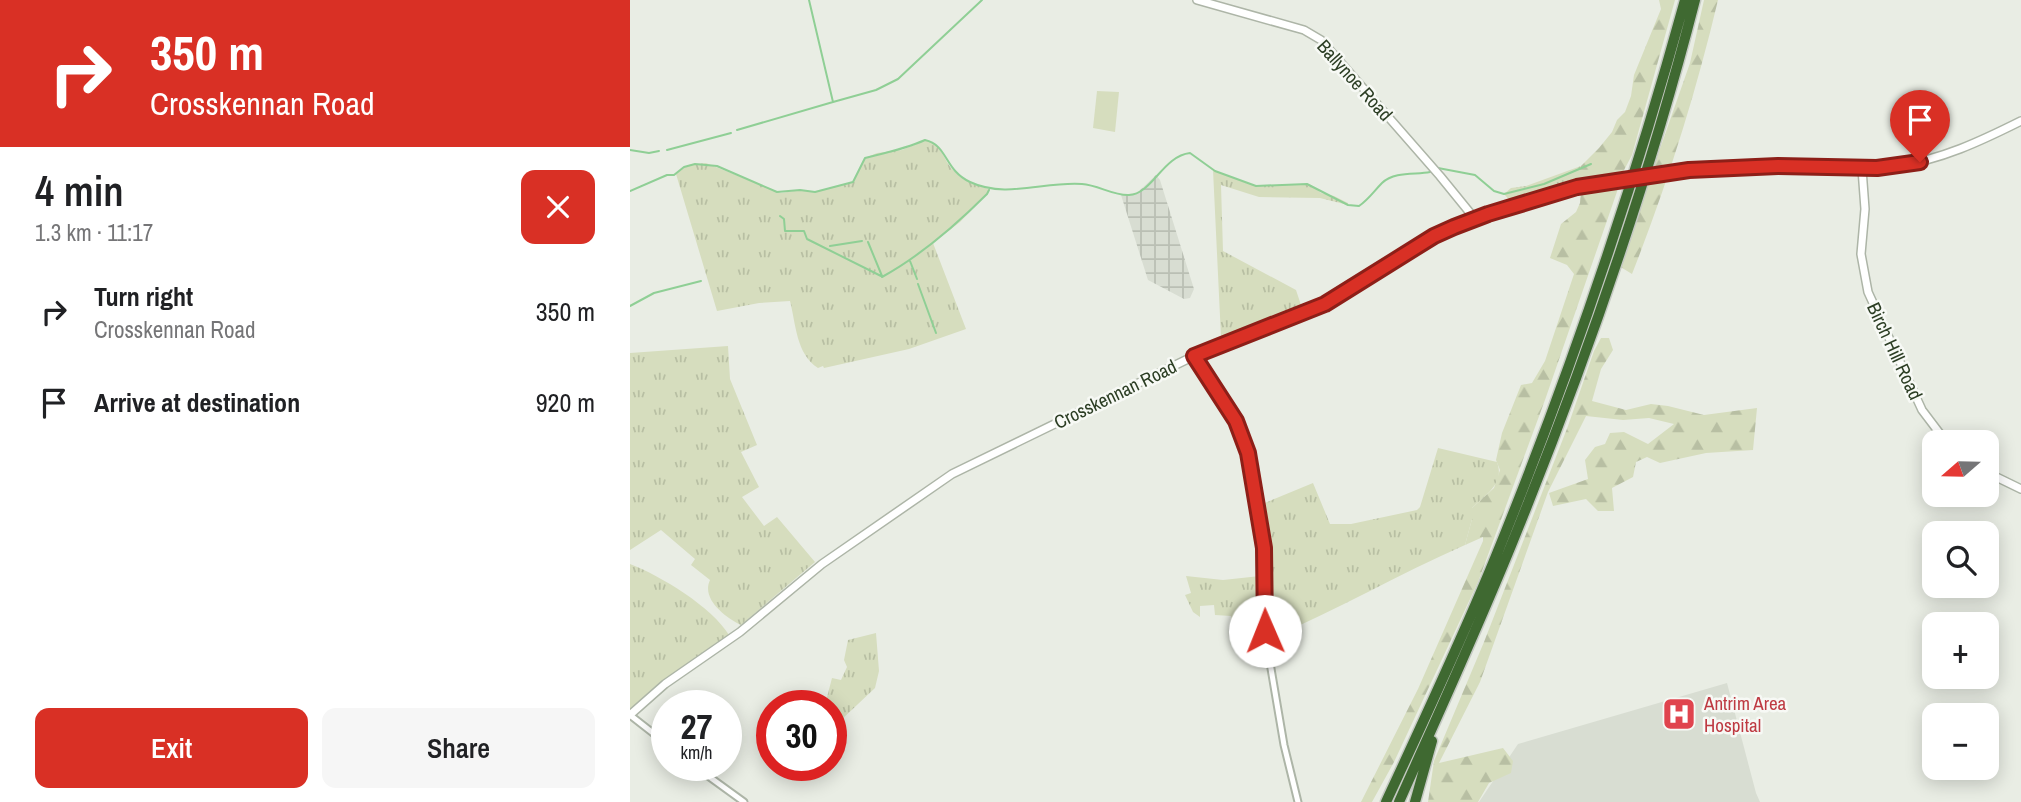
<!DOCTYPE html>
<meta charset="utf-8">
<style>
body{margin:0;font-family:"Archivo Narrow",sans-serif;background:#f6f6f6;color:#202124;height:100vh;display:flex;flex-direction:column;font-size:26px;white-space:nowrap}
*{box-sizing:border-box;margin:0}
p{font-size:23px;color:#757577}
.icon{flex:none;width:38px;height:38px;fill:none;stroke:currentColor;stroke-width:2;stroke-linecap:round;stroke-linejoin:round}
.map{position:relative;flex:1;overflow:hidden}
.side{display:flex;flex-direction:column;background:#fff;width:630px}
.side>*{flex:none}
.hud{background:#d93025;color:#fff;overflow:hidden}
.needle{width:46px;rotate:250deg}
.buttons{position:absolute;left:1292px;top:430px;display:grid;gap:14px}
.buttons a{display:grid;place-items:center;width:77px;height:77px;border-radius:14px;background:#fff;box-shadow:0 4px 18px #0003;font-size:35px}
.speed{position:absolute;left:21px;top:690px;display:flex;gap:14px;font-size:35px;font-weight:700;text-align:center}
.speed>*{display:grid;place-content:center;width:91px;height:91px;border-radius:50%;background:#fff;box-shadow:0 4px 18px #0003;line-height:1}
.speed small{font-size:18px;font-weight:400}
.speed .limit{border:10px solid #d22;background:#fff;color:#111}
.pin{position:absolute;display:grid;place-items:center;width:60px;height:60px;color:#fff;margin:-72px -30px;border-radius:50% 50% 50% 0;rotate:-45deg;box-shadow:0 0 7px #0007}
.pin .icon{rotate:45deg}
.me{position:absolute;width:77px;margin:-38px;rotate:359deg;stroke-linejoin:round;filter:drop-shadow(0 0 5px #0008)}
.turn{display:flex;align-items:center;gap:24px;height:147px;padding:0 35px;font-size:32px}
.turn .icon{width:91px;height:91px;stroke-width:2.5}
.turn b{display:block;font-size:49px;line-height:60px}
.round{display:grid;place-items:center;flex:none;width:74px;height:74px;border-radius:14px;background:#f6f6f6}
.head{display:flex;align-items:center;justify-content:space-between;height:119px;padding:0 35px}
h1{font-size:42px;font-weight:600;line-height:52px}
.action{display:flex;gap:14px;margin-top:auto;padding:14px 35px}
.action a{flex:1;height:80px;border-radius:14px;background:#d93025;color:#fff;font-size:28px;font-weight:600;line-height:80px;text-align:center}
.action a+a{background:#f6f6f6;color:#202124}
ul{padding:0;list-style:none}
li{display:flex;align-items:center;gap:21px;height:91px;padding:0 35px}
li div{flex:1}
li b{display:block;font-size:26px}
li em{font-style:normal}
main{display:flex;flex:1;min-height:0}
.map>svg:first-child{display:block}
.built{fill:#d8ddd2}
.industrial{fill:url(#industrial-grid)}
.grass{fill:url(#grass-tufts)}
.forest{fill:url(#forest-firs)}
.garden{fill:#d6ddbe}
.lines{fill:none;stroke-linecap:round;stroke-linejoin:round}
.stream{stroke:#8fcf95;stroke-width:2}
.minor-casing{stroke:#adb5a7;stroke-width:9}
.tertiary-casing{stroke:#adb5a7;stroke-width:10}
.motorway-casing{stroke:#c4c9c2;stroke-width:13}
.minor{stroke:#fff;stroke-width:5}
.tertiary{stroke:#fff;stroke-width:7}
.motorway{stroke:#3f6931;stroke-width:10}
.tertiary-bridge-casing{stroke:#adb5a7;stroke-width:10;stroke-linecap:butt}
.tertiary-bridge{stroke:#fff;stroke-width:7}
.route-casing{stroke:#8d1f18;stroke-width:18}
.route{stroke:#d93025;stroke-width:12}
.labels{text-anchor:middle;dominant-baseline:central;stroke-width:5;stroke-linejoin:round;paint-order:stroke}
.street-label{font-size:19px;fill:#2c3e24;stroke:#f7f9f5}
.health-label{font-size:19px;fill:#be3a42;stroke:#f7f9f5;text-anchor:start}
</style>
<main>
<section class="side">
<div class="hud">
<div class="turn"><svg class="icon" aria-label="right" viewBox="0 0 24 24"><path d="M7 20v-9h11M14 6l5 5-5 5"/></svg><div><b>350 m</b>Crosskennan Road</div></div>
</div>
<div class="head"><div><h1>4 min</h1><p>1.3 km · 11:17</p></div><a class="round" style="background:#d93025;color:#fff"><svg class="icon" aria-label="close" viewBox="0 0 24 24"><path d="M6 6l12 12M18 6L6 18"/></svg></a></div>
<ul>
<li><svg class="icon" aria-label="right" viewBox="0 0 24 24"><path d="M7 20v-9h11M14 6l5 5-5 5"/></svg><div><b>Turn right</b><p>Crosskennan Road</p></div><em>350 m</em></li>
<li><svg class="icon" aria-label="arrive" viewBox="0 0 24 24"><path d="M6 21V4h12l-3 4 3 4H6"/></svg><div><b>Arrive at destination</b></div><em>920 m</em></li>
</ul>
<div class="action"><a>Exit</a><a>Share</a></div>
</section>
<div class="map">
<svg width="1391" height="802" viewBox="0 0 1391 802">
<defs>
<pattern id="industrial-grid" width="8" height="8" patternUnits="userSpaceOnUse" patternTransform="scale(1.75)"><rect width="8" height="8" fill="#d8ddd2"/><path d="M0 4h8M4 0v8" fill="none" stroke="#babfb4"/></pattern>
<pattern id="grass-tufts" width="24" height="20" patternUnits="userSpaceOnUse" patternTransform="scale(1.75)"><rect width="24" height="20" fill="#d6ddbe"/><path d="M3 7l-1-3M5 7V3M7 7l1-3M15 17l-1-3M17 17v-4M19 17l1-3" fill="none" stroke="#b8bfa3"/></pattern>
<pattern id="forest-firs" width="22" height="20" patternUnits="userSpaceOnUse" patternTransform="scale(1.75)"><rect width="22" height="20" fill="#d6ddbe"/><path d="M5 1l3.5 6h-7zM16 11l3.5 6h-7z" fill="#b8bfa3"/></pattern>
</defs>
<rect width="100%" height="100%" fill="#e9ede4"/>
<!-- built -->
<path class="built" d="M1097 683 1126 793 1130 802H849L888 744Z"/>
<!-- industrial -->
<path class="industrial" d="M526 175 530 180 564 289 560 298 554 299 518 280 491 195 507 193Z"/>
<!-- grass -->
<path class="grass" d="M295 140C313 144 312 159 324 171 332 181 347 186 359 189L357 194 330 222 303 243 336 329 279 349 194 368 193 366 188 368C166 354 166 324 160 301L129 303 87 311 49 184 46 174 58 165 76 163 151 193 170 190 185 192 223 182 235 158 247 153 272 150Z
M951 166V177L956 181 881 202 874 194 881 188 896 186Z
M583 170 626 186 670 184 681 185 691 193 704 196 718 203V205L690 198 629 197 591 185 593 251 666 290 672 308 593 338 591 337Z
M98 346 100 379 127 445 111 452 129 487 112 497 134 526 147 517 185 562 111 625C95 617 71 599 80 580L61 565 65 559 31 530 0 550V353Z
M808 448 867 462C875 484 856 494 842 508V519L835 545C769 574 707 610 641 638L639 636V558L630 505 683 483 700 524H721L787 510 790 507Z
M0 564C31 576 82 607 99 635L0 712Z
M556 576 593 580 630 576 632 578 631 629 602 634 601 616 585 615 584 605 570 606V617L563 612 555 595 561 593Z
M246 633 249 671 245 688 210 721 201 714V705H195L202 678 211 680 217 667 214 660 218 640Z"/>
<!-- forest -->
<path class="forest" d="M1029 0H1045L1002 155 993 172 956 181 951 178V166L969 148 982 132 987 120 995 112 1001 96 1004 75 1031 9Z
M1074 0H1088C1066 93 1037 185 1002 274L989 266 1060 63Z
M990 183 915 400 848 582 764 762 742 802H731L788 689 853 541V537L835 545 842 519V508L864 488 870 470 866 460 872 433 891 385 902 383 915 361 944 274 937 265 920 258 931 224 946 212 950 203 951 190Z
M971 338H979L983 350 971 369 962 401 996 410 1021 404 1038 406 1074 415 1127 408 1123 450 1076 453 1030 463 1017 457 1006 462 1003 477 982 488 984 511H968L956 499 923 506 919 493 958 479 955 460 965 447 975 444 980 433 994 432 1018 444 1044 424 1019 418 993 420 956 416 918 492 850 682 809 763 873 748 883 761 881 773 859 783 848 802H798L804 761 854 642 938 426 964 351Z"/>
<!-- garden -->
<path class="garden" d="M467 91 489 92 485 132 463 128Z"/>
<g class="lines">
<!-- stream -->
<path class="stream" d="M179 0 203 102 246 90 268 79 352 0
M107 130 203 102
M0 150 19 153 29 151
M37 150 101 133
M808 168 845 175 864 191 874 194 914 184 961 164
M0 191 37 175H44L54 167 65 164 87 166 147 192 170 190 185 192 223 182 235 158C255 153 275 149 295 140 318 145 314 170 340 182 376 199 415 181 452 184 468 185 484 196 499 195 522 194 533 156 560 153L585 171 626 186 677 184 718 205 729 206C739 199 744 191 752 183 765 171 786 175 800 172
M150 216 154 219 155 231H174L177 239 251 276
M238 242 252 276
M200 246 232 241
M280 261 287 279
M252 277C292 255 325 226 357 194L359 190
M288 284 306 333
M0 306 24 293 71 281"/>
<defs>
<path id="minor" d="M564 356 606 421 618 453 634 548 635 618 638 651 654 745 668 802
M0 715 37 744
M63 765 114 802"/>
<path id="tertiary" d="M567 0 674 30 691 40 810 176 845 219
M1232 169 1235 209 1231 254 1238 292 1292 410 1317 443
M1042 172C1088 166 1134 165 1181 166 1209 167 1237 170 1266 166 1311 160 1351 141 1391 121
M1356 472 1391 489
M0 715 35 684 110 632 192 564 322 474 564 356 695 304 804 236 824 227 882 206 973 182"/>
<path id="motorway" d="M756 802C794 720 832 639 866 556 940 374 1003 189 1055 0
M769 802C810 710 852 619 889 526 958 355 1019 179 1065 0
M785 802 802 741"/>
</defs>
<!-- minor casing -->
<use href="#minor" class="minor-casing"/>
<!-- tertiary casing -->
<use href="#tertiary" class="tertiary-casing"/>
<!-- motorway casing -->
<use href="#motorway" class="motorway-casing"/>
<!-- minor -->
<use href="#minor" class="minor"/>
<!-- tertiary -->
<use href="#tertiary" class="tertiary"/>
<!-- motorway -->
<use href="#motorway" class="motorway"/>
<defs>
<path id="tertiary-bridge" d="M973 182 1042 172"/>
</defs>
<!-- tertiary-bridge casing -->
<use href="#tertiary-bridge" class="tertiary-bridge-casing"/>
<!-- tertiary-bridge -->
<use href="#tertiary-bridge" class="tertiary-bridge"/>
</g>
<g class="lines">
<defs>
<path id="route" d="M635 631 634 548 618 453 606 421 564 356 695 304 804 236 824 227 858 214 947 187 1059 170 1148 166 1247 168 1290 162"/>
</defs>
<!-- route casing -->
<use href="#route" class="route-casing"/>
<!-- route -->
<use href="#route" class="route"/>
</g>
<!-- icons -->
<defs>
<symbol id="hospital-square" viewBox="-11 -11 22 22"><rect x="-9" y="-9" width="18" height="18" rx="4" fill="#e0444e" stroke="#f7f9f5"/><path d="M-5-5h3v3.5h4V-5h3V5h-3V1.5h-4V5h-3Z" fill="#fff"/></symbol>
</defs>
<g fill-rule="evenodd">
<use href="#hospital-square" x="1030" y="695" width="38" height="38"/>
</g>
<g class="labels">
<!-- street labels -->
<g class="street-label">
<text transform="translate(725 80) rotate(48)">Ballynoe Road</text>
<text transform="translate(1265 351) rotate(65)">Birch Hill Road</text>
<text transform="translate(485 394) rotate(-26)">Crosskennan Road</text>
</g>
<!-- health labels -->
<g class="health-label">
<text x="1074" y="703">Antrim Area<tspan x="1074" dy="22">Hospital</tspan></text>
</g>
</g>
</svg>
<div class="buttons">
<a><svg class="needle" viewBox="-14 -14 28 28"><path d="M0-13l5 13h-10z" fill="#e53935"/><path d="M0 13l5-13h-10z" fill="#757577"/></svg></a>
<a><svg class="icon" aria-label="search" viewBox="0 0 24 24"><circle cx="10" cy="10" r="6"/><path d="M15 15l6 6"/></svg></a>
<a>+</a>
<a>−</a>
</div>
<div class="speed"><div>27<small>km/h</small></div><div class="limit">30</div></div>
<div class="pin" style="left:1290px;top:162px;background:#d93025"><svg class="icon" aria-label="arrive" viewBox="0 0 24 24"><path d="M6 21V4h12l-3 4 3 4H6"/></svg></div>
<svg class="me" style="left:635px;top:631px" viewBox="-20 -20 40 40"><circle r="19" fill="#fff"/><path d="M0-13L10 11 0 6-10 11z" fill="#d93025"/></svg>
</div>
</main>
